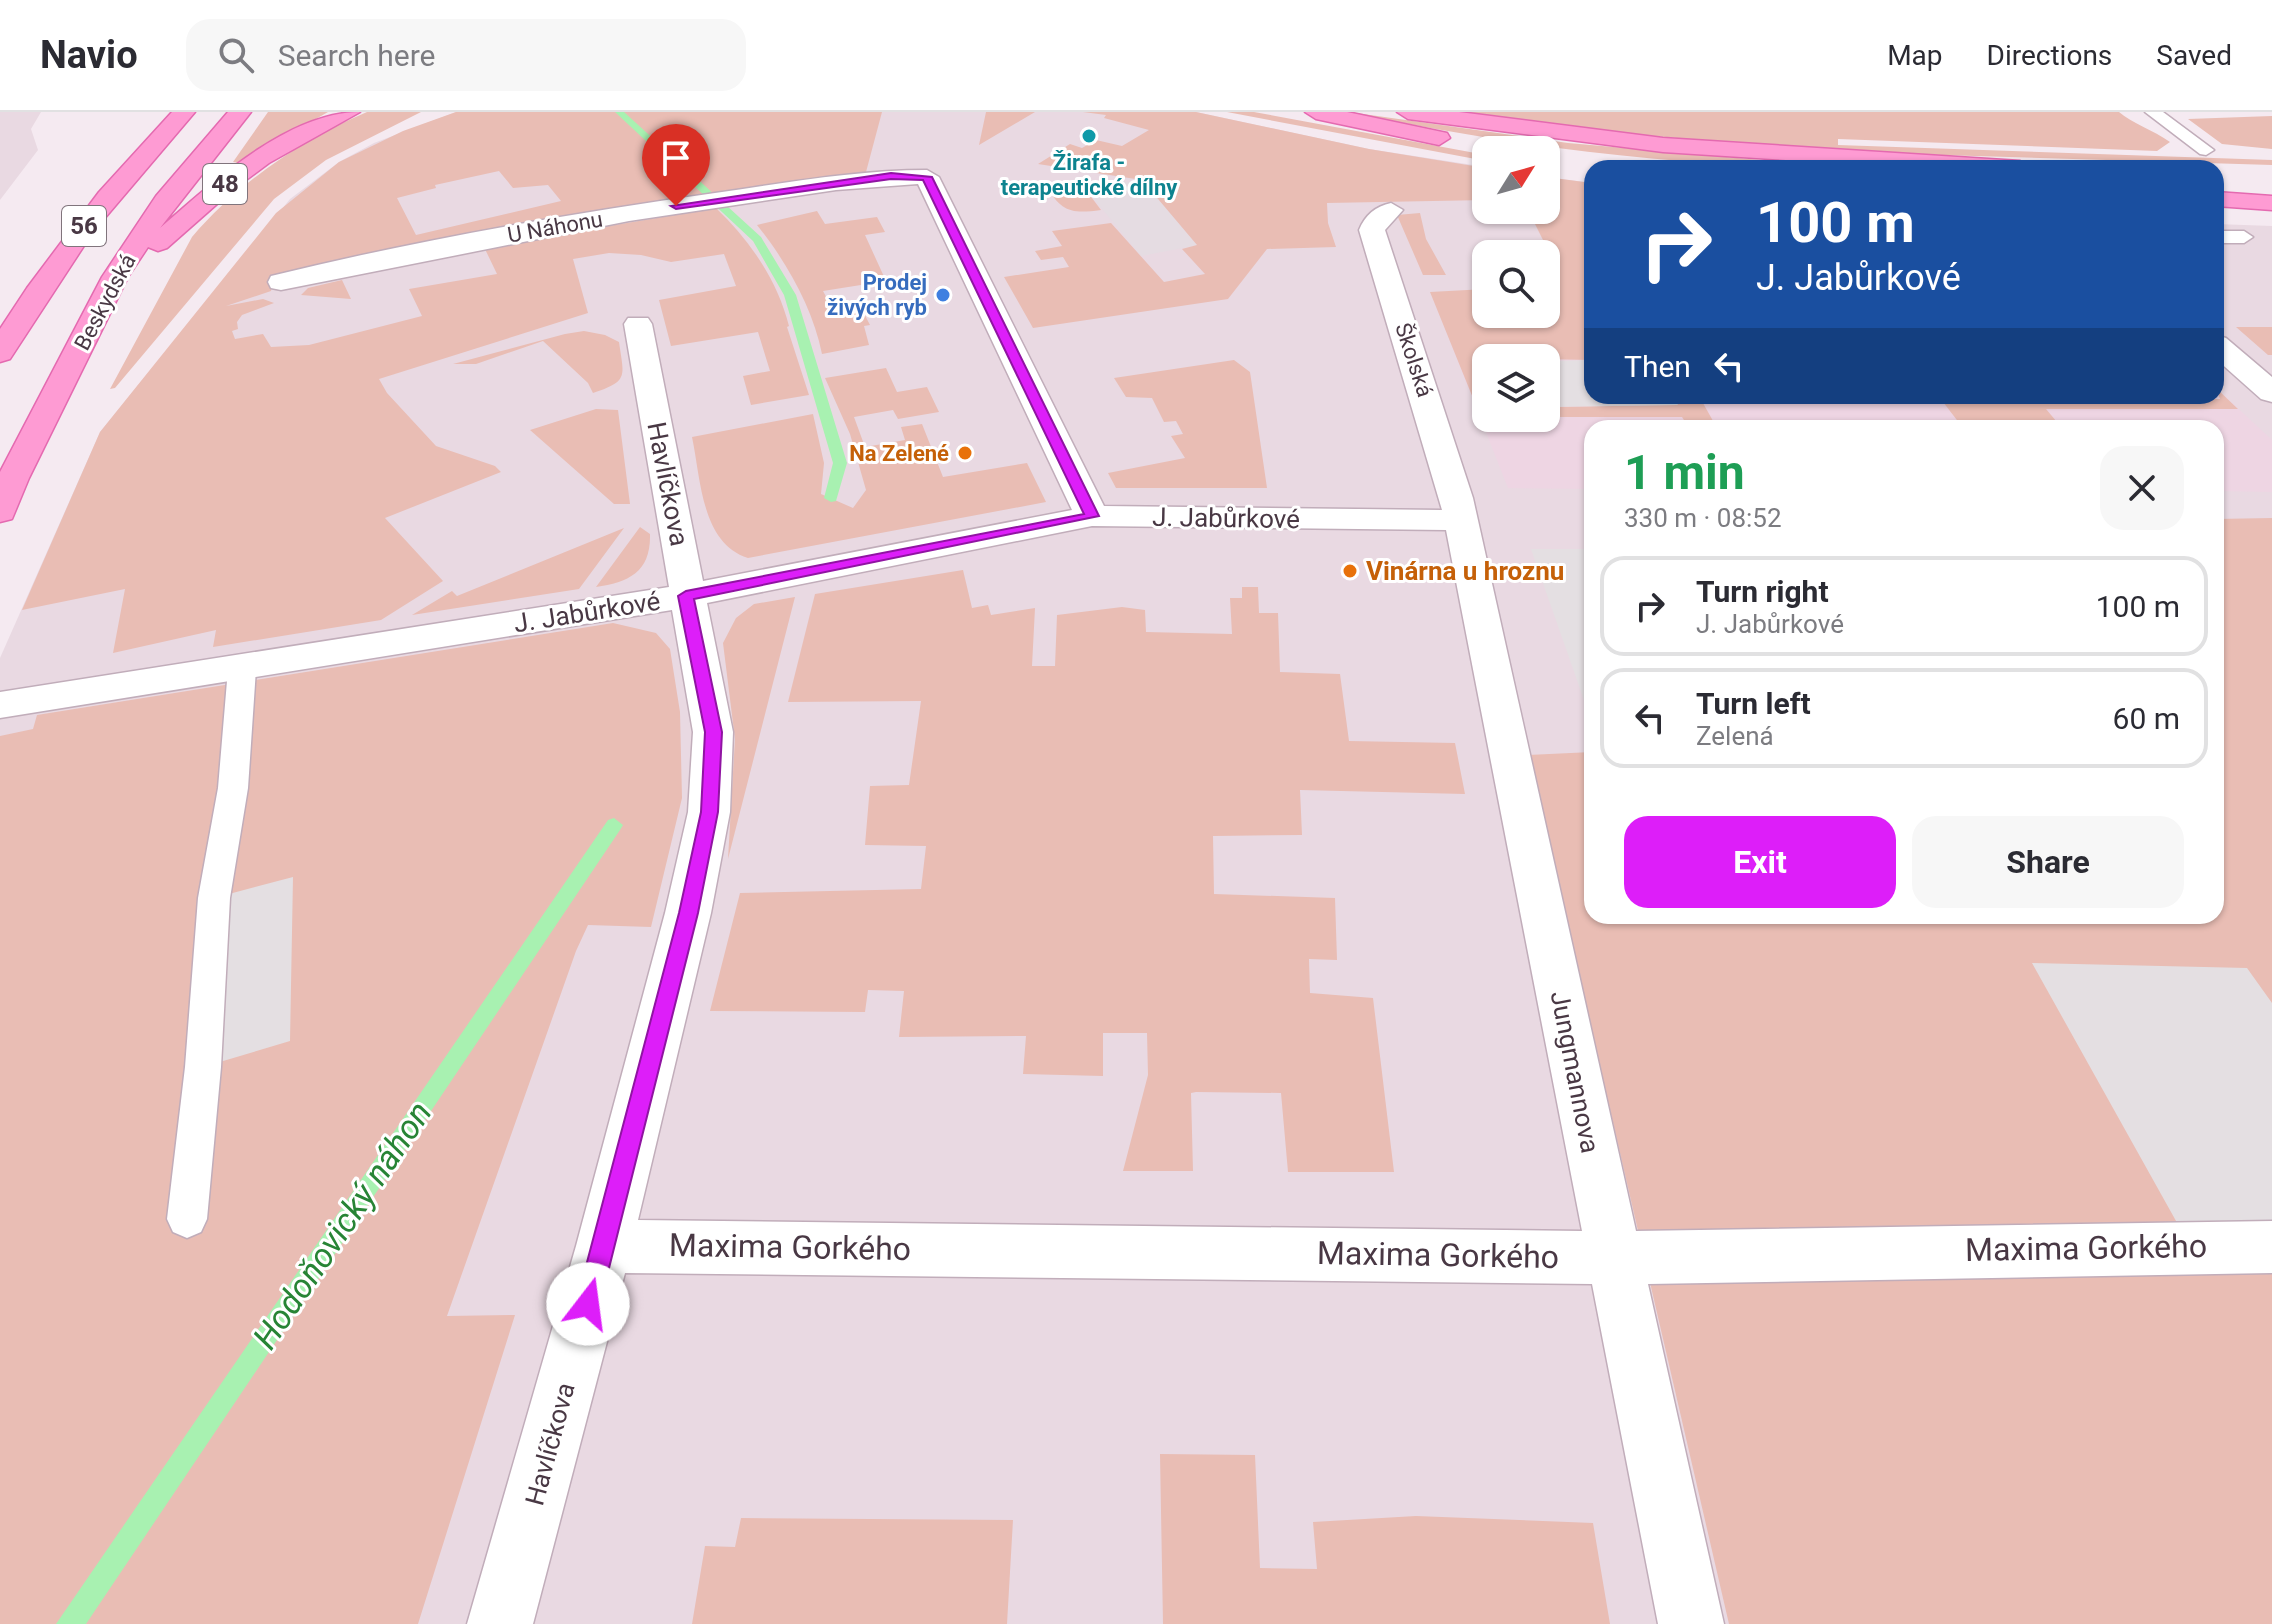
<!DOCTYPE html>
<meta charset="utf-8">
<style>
body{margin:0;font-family:Roboto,sans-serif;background:#f7f7f7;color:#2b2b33;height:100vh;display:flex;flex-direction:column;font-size:30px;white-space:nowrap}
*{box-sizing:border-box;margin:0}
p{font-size:26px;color:#7c7c81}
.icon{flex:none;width:44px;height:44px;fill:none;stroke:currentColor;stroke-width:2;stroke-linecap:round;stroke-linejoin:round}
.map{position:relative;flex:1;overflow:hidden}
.side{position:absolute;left:1584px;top:308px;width:640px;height:504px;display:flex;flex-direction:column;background:#fff;border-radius:24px;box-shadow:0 2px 6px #0004}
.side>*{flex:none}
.banner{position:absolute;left:1584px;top:48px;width:640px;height:244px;border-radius:24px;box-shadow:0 2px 6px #0004;background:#1a4fa0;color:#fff;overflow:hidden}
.needle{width:52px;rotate:53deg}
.controls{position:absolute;left:1472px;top:24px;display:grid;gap:16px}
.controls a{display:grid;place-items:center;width:88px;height:88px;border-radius:16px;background:#fff;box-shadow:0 2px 6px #0004;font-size:40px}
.pin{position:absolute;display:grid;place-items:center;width:68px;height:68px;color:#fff;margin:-82px -34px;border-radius:50% 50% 50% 0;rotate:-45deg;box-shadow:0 0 8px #0007}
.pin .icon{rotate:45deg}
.me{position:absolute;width:88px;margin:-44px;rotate:15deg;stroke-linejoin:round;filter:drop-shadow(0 0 6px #0008)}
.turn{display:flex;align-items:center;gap:28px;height:168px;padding:0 40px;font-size:36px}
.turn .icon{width:104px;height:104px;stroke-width:2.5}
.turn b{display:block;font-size:56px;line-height:68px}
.then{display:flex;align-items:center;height:76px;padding:0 40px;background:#0003;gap:16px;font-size:30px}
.round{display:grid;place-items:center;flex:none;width:84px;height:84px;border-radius:24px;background:#f7f7f7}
.head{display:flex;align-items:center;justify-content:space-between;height:136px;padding:0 40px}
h1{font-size:48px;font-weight:700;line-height:60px;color:#1e9e55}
.cta{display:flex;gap:16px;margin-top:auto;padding:16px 40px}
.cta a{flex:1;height:92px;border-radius:24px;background:#dd1ef9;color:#fff;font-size:32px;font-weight:700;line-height:92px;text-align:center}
.cta a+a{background:#f7f7f7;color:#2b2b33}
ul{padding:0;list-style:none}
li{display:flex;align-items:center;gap:24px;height:100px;margin:0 16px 12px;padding:0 24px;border:4px solid #e1e1e2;border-radius:24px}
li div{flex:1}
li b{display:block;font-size:30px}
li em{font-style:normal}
header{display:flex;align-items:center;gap:48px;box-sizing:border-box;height:112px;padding:0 40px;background:#fff;border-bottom:2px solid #e1e1e2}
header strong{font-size:38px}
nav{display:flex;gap:44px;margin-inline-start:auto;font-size:28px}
.search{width:560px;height:72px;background:#f7f7f7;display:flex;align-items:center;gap:20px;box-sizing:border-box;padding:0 28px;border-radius:24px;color:#7c7c81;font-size:30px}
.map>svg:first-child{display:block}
.residential{fill:#e9d9e2;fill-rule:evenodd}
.industrial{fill:#e5dce2}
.education{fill:#eed5e3;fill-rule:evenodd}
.green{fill:#e9bdb4;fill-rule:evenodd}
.parking{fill:#e4dfe2}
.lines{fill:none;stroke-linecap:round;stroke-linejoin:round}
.stream{fill:#a8f1b1;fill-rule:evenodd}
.service-casing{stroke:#c1adba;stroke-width:3}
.minor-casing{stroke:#c1adba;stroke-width:3}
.primary-casing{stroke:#e46ab0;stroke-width:3}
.service{fill:#fff;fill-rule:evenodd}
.minor{fill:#fff;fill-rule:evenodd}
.primary{fill:#fe9bd3;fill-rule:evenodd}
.route{fill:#dd1ef9;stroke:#9014a2;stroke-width:2}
.culture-dot{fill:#0f9aa8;stroke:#fff;stroke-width:3}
.shop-dot{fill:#3f7fe0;stroke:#fff;stroke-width:3}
.food-dot{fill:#e8710a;stroke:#fff;stroke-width:3}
.labels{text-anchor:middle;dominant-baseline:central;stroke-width:6;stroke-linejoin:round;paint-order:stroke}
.far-culture-label{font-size:22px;font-weight:bold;fill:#0d838f;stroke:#fff}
.far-street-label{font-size:22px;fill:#493844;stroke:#fff}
.far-shop-label{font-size:22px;font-weight:bold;fill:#366cbe;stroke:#fff;text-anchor:end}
.far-food-label{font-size:22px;font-weight:bold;fill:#c56008;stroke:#fff;text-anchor:end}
.shield{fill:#fff;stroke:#80747c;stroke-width:2}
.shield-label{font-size:24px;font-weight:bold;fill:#493844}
.street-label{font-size:26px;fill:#493844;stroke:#fff}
.food-label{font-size:26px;font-weight:bold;fill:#c56008;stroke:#fff;text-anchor:start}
.near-street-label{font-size:32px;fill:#493844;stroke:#fff}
.near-water-label{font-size:34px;font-style:italic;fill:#278435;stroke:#fff}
</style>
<header>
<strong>Navio</strong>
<div class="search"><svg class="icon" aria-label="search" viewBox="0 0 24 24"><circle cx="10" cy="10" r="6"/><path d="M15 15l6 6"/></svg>Search here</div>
<nav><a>Map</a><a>Directions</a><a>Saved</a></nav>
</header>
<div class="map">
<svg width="2272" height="1512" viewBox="0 0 2272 1512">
<rect width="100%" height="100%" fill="#f5eaf1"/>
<!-- residential -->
<path class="residential" d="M0 0H41L31 17 38 38 0 88Z
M456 0H1196L1369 37 1486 55V98H1546V65L1592 71V284H2216V112L2272 114V1512H0V546L100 320 290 87 339 50 374 31ZM1486 142H1546V202H1486ZM1486 246H1546V306H1486ZM1592 316H2216V804H1592Z"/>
<!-- industrial -->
<path class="industrial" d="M1105 67 1146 73 1198 133 1141 144 1080 70Z"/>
<!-- education -->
<path class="education" d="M1592 195V284H2216V276L2272 328V380L2216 379V316H1592V377L1508 376 1437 196 1486 202H1546ZM1486 246H1546V306H1486Z"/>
<!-- green -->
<path class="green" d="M268 0H328L239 51 233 50Z
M367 0H421L326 48 274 87 115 276 110 277 192 125C237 72 302 27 367 0Z
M456 0H882L866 60 659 90 273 168 271 179 226 194 263 187 274 191 242 203 237 210 238 217 232 219 235 227 263 222 271 235 309 233 422 204 409 177 497 162 484 135 716 96C750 129 777 167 789 214L787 215 809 283 751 293 743 264 770 259 758 220 671 234 659 188 736 174 724 142 671 150 641 143 609 141 573 147 588 201 379 267 387 281 436 334 495 354 501 360 385 406 443 469 381 508 213 535 216 518 113 541 125 477 22 498 100 320 276 101 339 50 403 19ZM499 59 513 76 548 73 561 89 416 123 397 86 436 76 435 73Z
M986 0H1035L979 33Z
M1083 0H1196L1369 37 1486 56V88L1327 91 1328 111 1336 135 1267 137 1228 187 1033 216 1004 165 1069 155 1063 145 1041 148 1035 139 1062 134 1052 119 1111 111 1164 170 1205 162 1182 137 1197 133 1142 68 1038 52 1070 32 1082 36 1096 28 1122 34 1149 18 1104 6 1106 3Z
M1227 0H1254L1486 43V49Z
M1349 0 1568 31 1851 56C1682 56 1515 35 1349 0Z
M1457 0H2119C2132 11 2153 18 2170 30L2157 39 1838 27V33L2272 48V53L1840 40 1606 20Z
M2272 4V37L2222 32 2188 7Z
M1546 65 1592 71V248L1486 246 1483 250 1486 296H1477L1430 180 1486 177V202H1546V168L1555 165 1558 158 1531 104H1558L1551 88H1546Z
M1080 70 1101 98C1071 102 1062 100 1046 74Z
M817 99 825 112 877 105 885 120 865 123 886 169 823 179 831 194 858 190 870 213 864 214 869 233 822 242C813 196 786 149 757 113Z
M1420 101 1426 127 1446 163H1423L1397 103Z
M342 168 351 187 301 183 308 176Z
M2236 215H2272V243H2268Z
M584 219 605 223 619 230C624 265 629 269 593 281L588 271 543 229 476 252H453L565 222Z
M1234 248 1250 260 1267 376H1116L1108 361 1185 346 1171 324 1183 322 1176 309 1164 310 1152 286 1126 285 1114 266Z
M886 256 897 280 927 275 939 300 898 307 893 298 854 305 865 335 905 328 901 315 922 312 943 365 1027 351 1046 390 748 446C701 431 701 367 692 325L813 302 824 351 821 382 853 396 866 378 850 322 825 266Z
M2216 276 2238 297H2046L2062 316H1963L1940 286 2220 287Z
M1673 284H1699L1717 316H1689L1682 305H1546V295L1677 293Z
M596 297 618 298 630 392H614L530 318Z
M2272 406V1512H1729L1528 643 1592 640V804H2216V407Z
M640 415 650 422C651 460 629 470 596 475Z
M624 416 579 477 412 503 452 479 457 484Z
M963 458 972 496 988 493 991 503 1035 496 1032 554H1055L1057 503 1122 495 1145 498 1146 520 1232 522 1230 486H1242V475H1258L1259 501H1278L1280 560 1340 562 1349 629 1455 631 1465 682 1300 678 1302 723 1213 724 1214 782 1335 786 1337 848 1309 847 1310 881 1373 886 1394 1060H1288L1281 981 1196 980 1191 981 1193 1059H1123L1148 963 1147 921H1103V964L1023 962 1026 924 899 925 904 879 868 878 865 900 710 899 740 781 921 777 926 734 865 733 870 674 909 673 921 589 788 590 815 482Z
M795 485 728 747 735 627 723 531 736 506 754 492Z
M613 511 656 521 670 537 680 600 682 686 651 815 588 813 576 839 447 1204 515 1203 418 1512H0V624L33 617 37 603Z
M1160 1342 1255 1343 1260 1456 1317 1457 1313 1410 1416 1404 1593 1411 1610 1512H1163Z
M741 1406 1013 1408 1007 1512H692L705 1434 735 1435Z"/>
<!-- parking -->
<path class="parking" d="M1592 248V284H1673L1678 293 1546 295V249Z
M1531 437H1592V611Z
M293 765 290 929 203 955 214 786Z
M2032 851 2247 856 2272 891V1135L2190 1134Z"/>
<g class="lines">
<!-- stream -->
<path class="stream" d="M615 0H624L761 125 796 183 847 351 836 389 831 390 824 386 833 351 784 183 753 129Z
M614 706 623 713 620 718 86 1512H56L608 708Z"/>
<defs>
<path id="service" d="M2145 0H2163L2214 38 2206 43 2200 42Z
M2216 119H2244L2253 125 2244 131H2216Z
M242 548 252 550 256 557 248 676 230 786 221 955 207 1107 201 1120 187 1126 173 1120 167 1107 185 955 198 786 218 676 228 557 232 550Z"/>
<path id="minor" d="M927 58 939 65 1104 394 1442 398 1359 118C1365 103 1376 94 1391 91L1403 98 1385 118 1473 386 1636 1119 2272 1109V1161L1648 1172 1724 1512H1658L1592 1172 625 1161 533 1512H467L576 1134 665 801 688 700 693 620 672 498 0 606V580L669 475 624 212 628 206H648L652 212 703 469 1072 398 918 72 836 78 629 109 281 178 271 176 268 170 271 164C417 128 567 102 715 81 785 71 856 58 927 58ZM1092 414 1446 418 1582 1119 638 1108 711 801 730 700 733 620 707 491Z
M2216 223 2226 226 2272 265V290L2261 287 2216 247Z"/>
<path id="primary" d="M172 0H195L93 120 10 247 0 250V217L27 176 99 80Z
M228 0H251L160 116C212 71 288 0 360 0L269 51 234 77 167 136 158 139 148 135 128 165 29 366 12 407 0 410V360L102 165 156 84Z
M1305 0H1347L1447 21 1450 26 1439 33 1316 7Z
M1397 0H1459L1663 26 2020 49 2032 56H1911L1663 40 1408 7Z
M2216 80 2272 84V98L2216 94Z"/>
</defs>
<!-- service casing -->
<use href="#service" class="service-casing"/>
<!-- minor casing -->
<use href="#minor" class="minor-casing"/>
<!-- primary casing -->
<use href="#primary" class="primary-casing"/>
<!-- service -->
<use href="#service" class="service"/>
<!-- minor -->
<use href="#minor" class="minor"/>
<!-- primary -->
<use href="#primary" class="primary"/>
</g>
<!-- route -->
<path class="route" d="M891 61 932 65 1099 404 694 487 722 620 718 700 698 801 600 1192 596 1200 588 1203 580 1200 576 1192 679 801 701 700 705 620 678 484 686 479 1084 402 923 68 891 67 676 97 671 94Z"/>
<!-- markers -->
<circle class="culture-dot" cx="1089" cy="24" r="8"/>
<circle class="shop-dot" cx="943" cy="183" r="8"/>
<g class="food-dot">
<circle cx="965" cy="341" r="8"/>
<circle cx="1350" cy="459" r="8"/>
</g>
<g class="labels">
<!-- far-culture labels -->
<g class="far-culture-label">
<text x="1089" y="50">Žirafa -<tspan x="1089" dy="25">terapeutické dílny</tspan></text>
</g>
<!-- far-street labels -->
<g class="far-street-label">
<text transform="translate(555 115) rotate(-10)">U Náhonu</text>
<text transform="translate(105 190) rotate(-62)">Beskydská</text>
<text transform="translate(1414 248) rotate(72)">Školská</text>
</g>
<!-- far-shop labels -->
<g class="far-shop-label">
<text x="927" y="170">Prodej<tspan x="927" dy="25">živých ryb</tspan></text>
</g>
<!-- far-food labels -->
<g class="far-food-label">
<text x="949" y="341">Na Zelené</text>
</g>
<!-- shield labels -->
<g class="shield">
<rect x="203" y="52" width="44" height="40" rx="6"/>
<rect x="62" y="94" width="44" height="40" rx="6"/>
</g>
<g class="shield-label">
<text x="225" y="72">48</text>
<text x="84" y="114">56</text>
</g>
<!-- street labels -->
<g class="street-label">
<text transform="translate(668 372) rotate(79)">Havlíčkova</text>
<text transform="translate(1226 406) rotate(1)">J. Jabůrkové</text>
<text transform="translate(587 500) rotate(-9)">J. Jabůrkové</text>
<text transform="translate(1575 960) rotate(79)">Jungmannova</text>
<text transform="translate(550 1332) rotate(-75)">Havlíčkova</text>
</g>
<!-- food labels -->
<g class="food-label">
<text x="1366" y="459">Vinárna u hroznu</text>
</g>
<!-- near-street labels -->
<g class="near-street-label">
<text transform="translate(790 1135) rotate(1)">Maxima Gorkého</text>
<text transform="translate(2086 1136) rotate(-1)">Maxima Gorkého</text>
<text transform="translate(1438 1143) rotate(1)">Maxima Gorkého</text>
</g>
<!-- near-water labels -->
<g class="near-water-label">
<text transform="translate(342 1113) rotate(-56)">Hodoňovický náhon</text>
</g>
</g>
</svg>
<div class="controls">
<a><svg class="needle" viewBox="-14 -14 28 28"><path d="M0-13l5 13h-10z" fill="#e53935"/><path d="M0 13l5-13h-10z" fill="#7c7c81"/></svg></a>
<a><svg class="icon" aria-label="search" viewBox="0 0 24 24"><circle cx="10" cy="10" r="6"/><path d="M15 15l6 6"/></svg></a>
<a><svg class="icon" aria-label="layers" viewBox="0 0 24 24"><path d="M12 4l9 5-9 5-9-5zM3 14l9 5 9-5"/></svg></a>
</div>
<div class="pin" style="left:676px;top:94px;background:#d93025"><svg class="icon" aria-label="arrive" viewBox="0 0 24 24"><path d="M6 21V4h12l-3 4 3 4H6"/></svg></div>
<svg class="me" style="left:588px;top:1192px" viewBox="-20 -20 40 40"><circle r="19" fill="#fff"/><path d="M0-13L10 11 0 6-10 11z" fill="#dd1ef9"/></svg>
<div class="banner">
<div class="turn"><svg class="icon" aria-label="right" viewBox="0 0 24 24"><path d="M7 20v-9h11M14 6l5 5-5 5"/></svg><div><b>100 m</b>J. Jabůrkové</div></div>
<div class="then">Then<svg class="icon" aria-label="left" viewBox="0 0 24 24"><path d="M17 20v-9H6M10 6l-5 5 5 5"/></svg></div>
</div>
<section class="side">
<div class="head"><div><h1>1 min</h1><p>330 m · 08:52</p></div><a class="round"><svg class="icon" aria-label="close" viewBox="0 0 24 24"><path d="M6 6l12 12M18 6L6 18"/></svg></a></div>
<ul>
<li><svg class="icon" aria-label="right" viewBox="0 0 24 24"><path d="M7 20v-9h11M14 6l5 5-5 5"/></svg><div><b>Turn right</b><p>J. Jabůrkové</p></div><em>100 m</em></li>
<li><svg class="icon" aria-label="left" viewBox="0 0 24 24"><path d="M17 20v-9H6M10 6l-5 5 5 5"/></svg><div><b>Turn left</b><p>Zelená</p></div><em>60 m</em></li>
</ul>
<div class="cta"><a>Exit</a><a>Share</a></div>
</section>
</div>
